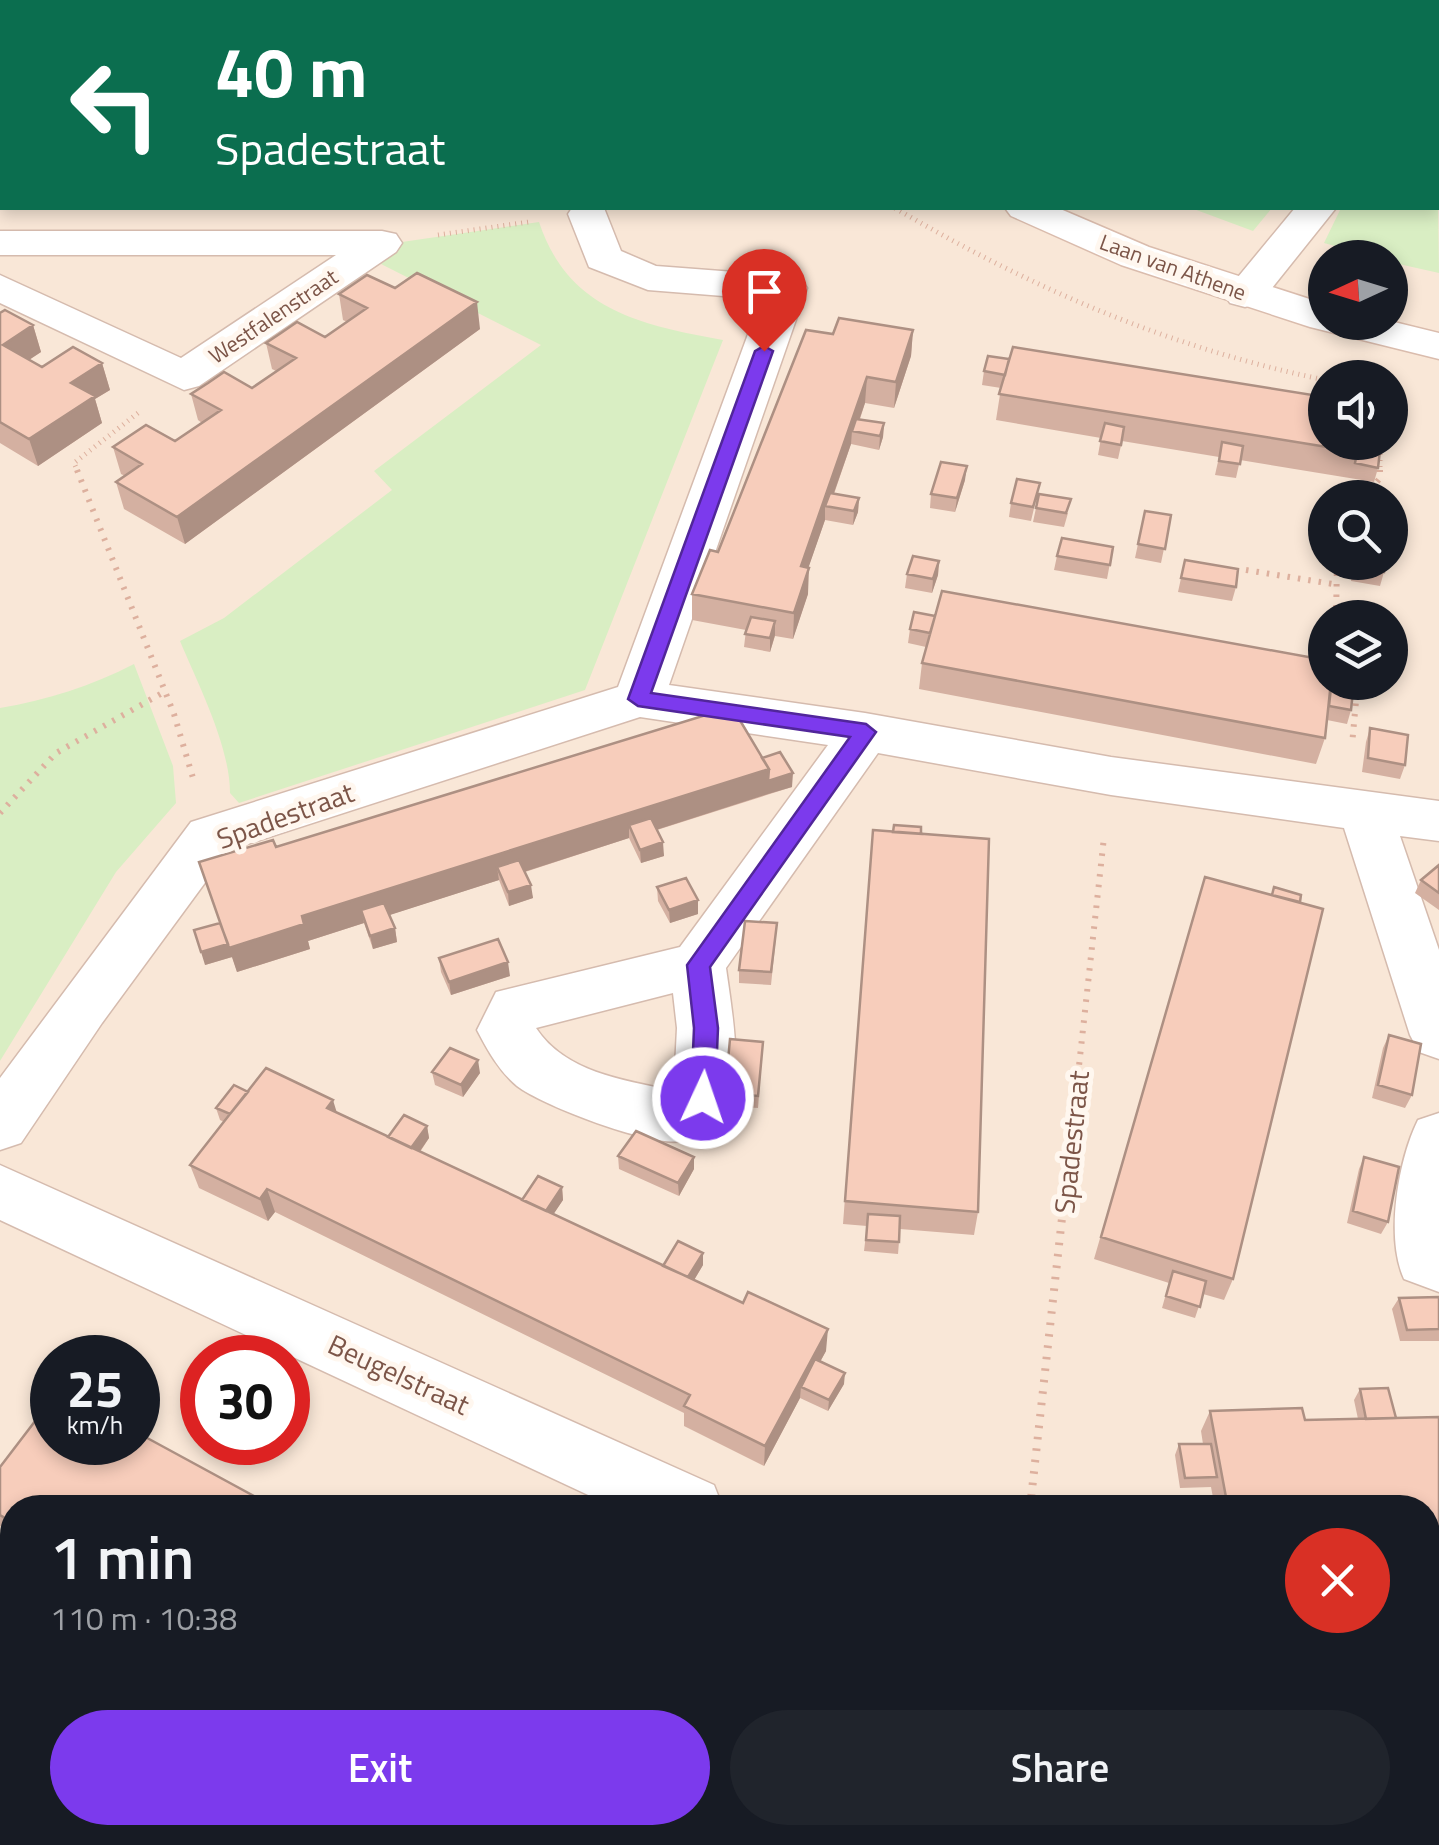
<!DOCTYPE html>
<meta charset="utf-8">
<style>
body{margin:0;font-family:"Titillium Web",sans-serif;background:#20242c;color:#f1f3f6;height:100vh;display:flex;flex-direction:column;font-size:38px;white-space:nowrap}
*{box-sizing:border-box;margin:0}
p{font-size:32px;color:#9ea1a6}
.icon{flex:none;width:55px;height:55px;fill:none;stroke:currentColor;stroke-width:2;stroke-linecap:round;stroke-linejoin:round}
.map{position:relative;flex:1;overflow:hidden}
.panel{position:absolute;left:0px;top:1495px;width:1440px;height:350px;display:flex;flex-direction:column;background:#171b24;border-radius:40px 40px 0 0;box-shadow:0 5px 15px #0003}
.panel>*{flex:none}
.top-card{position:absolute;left:0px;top:0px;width:1440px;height:210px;box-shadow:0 5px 15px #0003;background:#0b6e4f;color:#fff;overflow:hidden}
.needle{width:65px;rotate:266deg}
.fabs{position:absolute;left:1308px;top:240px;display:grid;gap:20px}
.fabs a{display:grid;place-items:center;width:100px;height:100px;border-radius:50%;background:#171b24;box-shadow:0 5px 15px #0003;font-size:50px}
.speed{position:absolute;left:30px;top:1335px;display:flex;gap:20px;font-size:50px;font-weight:700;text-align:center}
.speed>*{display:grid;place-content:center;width:130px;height:130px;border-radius:50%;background:#171b24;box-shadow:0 5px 15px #0003;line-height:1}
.speed small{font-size:25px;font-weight:400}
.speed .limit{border:15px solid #d22;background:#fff;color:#111}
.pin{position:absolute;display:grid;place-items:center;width:85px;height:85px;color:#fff;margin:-102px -42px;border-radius:50% 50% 50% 0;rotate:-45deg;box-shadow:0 0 10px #0007}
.pin .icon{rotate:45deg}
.me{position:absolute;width:110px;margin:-55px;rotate:3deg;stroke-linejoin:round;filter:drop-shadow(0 0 8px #0008)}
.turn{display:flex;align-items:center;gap:35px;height:210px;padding:0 50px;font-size:45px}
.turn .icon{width:130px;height:130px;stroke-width:2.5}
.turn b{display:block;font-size:70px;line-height:85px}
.round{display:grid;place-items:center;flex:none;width:105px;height:105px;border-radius:52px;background:#20242c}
.head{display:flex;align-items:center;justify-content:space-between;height:170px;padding:0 50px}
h1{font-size:60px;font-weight:600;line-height:75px}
.button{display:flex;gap:20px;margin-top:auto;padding:20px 50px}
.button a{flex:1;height:115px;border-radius:60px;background:#7c3aed;color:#fff;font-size:40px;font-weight:600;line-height:115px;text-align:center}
.button a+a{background:#20242c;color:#f1f3f6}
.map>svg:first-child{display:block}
.residential{fill:#f9e7d7;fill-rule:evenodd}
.green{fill:#d9eec3}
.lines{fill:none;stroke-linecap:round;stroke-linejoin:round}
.street-casing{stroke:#d5bbae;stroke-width:3}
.secondary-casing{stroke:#dabcad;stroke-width:3}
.path-far2{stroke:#ddb09e;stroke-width:5;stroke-dasharray:1 5;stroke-linecap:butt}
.path-far1{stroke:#ddb09e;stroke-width:6;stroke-dasharray:2.5 8;stroke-linecap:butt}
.path{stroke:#ddb09e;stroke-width:8;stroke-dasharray:2.5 9;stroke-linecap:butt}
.street{fill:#fff;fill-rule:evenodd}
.secondary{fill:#fff;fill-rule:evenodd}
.wall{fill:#d4b0a1}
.shaded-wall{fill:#ad9083}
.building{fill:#f7cdbb;stroke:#ad9083;stroke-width:2.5}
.route{fill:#7c3aed;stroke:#51269a;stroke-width:2.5}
.labels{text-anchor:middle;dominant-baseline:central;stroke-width:10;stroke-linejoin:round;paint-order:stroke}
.far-street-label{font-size:22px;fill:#7c5548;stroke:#fff7ef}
.street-label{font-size:28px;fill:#7c5548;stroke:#fff7ef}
</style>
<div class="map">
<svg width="1439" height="1845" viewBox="0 0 1439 1845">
<rect width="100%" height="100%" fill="#fef3e7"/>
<!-- residential -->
<path class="residential" d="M0 0H1439V1845H0ZM2 2H1438V208H2ZM1325 258H1390V322H1325ZM1325 378H1390V442H1325ZM1325 498H1390V562H1325ZM1325 618H1390V682H1325ZM52 1358H138V1442H52ZM202 1358H288V1442H202ZM12 1508H1428V1832H12Z"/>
<!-- green -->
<path class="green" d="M1438 203 1439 273 1390 262V258L1375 257 1324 243 1341 208H1438Z
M1191 208H1272L1253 231Z
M539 222C568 310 641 325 723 340L585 690 239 803 230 793C230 746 198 684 180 641L224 618 392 490 374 471 541 345 381 264 402 242Z
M134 664 173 766 176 803 116 872 0 1061V708C48 700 91 686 134 664Z"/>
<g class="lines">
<defs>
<path id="street" d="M1438 152H1439V176H1438Z
M572 208H604L621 251 656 266 786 276 801 279 807 288 669 685 865 713 1111 757 1439 801V841L1400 836 1439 950V1059L1419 1052 1410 1035 1344 828 1111 795 878 753 726 968C731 1005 745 1080 726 1112 717 1125 698 1138 682 1141 651 1147 543 1106 517 1086 499 1071 488 1051 477 1030L496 992 680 947 828 745 640 717 229 850 102 1023 21 1143 0 1150V1078L191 822 618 687 761 299 648 290 589 267 568 214ZM673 993 677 1028 674 1087 670 1090C622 1080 565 1072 536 1028Z
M1295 208H1336L1260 303 1245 307 1230 303 1224 294Z
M0 231H382L396 234 402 243 396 252 199 386 184 390 0 303V275L181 358 336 255H0Z
M1439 1113V1292L1404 1279C1385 1237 1398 1161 1418 1120Z
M0 1165 714 1485 723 1508H616L0 1220Z
M1428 1614 1439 1615V1685L1428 1684Z
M665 1832H739L736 1845H662Z"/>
<path id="secondary" d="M720 0H757L759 2H722Z
M1005 208H1058L1149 247 1325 304V322L1390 321 1439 333V359L1310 327 1121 265 1011 216Z"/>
</defs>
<!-- street casing -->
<use href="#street" class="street-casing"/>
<!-- secondary casing -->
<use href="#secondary" class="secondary-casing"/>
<!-- path-far2 -->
<path class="path-far2" d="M1020 2 1029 0
M895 208C1031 288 1170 348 1325 380
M438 235 529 222
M1380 442V472
M78 472 74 463 138 413"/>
<!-- path-far1 -->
<path class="path-far1" d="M77 470 174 714 193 778
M1364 498 1380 478V470
M1246 570 1339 585
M1336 618 1337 562
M1348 700 1356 701 1352 745
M0 813 56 753 164 692
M1078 1075 1104 837"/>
<!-- path -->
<path class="path" d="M1030 1508 1078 1073"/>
<!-- street -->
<use href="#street" class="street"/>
<!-- secondary -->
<use href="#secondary" class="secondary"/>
</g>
<!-- wall -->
<path class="wall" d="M475 0H495V2H475Z
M1439 78V132L1438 131V79Z
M339 294 480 329 185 544 124 509 116 482 125 476 121 474 113 447 175 441 202 423 198 420 191 394 252 388 276 371 272 369 266 343 325 337 347 322 343 320Z
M0 313 33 325 41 352 29 360 42 367 102 363 110 390 95 399 102 423 38 466 0 443Z
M913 330 911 356 894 408 865 403 860 419 884 423 883 437 879 450 851 444 834 494 859 498 858 512 853 525 825 520 808 568V594L793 639 775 636 770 652 744 647 746 630 692 620V594L718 552 833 334Z
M984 371 1381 442 1378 468 1374 482 1240 460 1236 478 1215 475 1219 457 1122 441 1118 459 1098 455 1101 438 996 420 1001 388 982 385Z
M965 480 955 512 930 508 931 494Z
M1040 483 1031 521 1009 517 1011 503Z
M1036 508 1068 513 1064 527 1033 522Z
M1145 511 1171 515 1161 563 1135 558Z
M1113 547 1107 579 1054 570 1057 556Z
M1185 560 1236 587 1232 601 1178 592Z
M939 561 938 575 932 593 905 588 907 574Z
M1353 562H1385L1384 572 1380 586 1351 581Z
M910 629 1331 687 1351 710 1347 724 1327 720 1325 738 1316 764 919 689 922 663 926 647 908 643Z
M1370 728 1405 765 1400 779 1362 772 1366 742Z
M762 758 792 787 657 830 664 856 641 863 629 838 525 872 533 898 509 906 499 880 389 915 395 928 397 942 373 949 364 923 308 941 310 949 237 972 232 957 205 965 220 923 199 862Z
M873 830 921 834 978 1212 974 1235 900 1229 898 1254 864 1251 867 1226 843 1224Z
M1439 865V910L1415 893 1421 880Z
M1205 877 1233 1279 1224 1300 1203 1294 1195 1318 1162 1308 1169 1283 1094 1259Z
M657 887 698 914 670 923 658 901Z
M776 937 771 985 739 983V970Z
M439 958 510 976 451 995 441 972Z
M1389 1035 1412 1095 1405 1108 1372 1098 1383 1048Z
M763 1042 758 1108 725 1106V1093Z
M432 1072 480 1073 463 1097 435 1085Z
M248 1092 337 1113 388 1137 427 1126 429 1138 420 1152 522 1200 562 1187 563 1200 553 1214 663 1266 703 1265 694 1280 826 1351 820 1362 844 1384 828 1411 800 1398 764 1466 684 1426V1413L275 1212 268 1221 199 1188 190 1165 224 1122 220 1120 216 1108Z
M618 1156 694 1157V1169L679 1196 619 1169Z
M1364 1157 1388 1222 1381 1234 1347 1223 1359 1169Z
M1439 1297V1341H1400L1392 1309 1399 1298Z
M1360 1389 1396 1418 1439 1417V1550H1428V1508H1215L1211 1487 1180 1488 1175 1455 1179 1444H1203L1201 1431 1210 1411 1305 1420 1358 1419 1354 1400Z
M0 1467 12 1508V1533L0 1526Z
M12 1554V1626L0 1619V1570Z"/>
<!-- shaded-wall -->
<path class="shaded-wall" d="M2 137V164L0 156V138Z
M477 302 480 329 185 544 177 517Z
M33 325 41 352 12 371 3 345Z
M913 330 911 356 894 408 896 382Z
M102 363 110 390 95 399 102 423 38 466 29 439 71 383Z
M867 377 865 403 855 432 852 431 851 444 829 507 825 506V520L800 592 801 566Z
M884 423 883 437 879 450 880 436Z
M967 466 965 480 955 512 957 498Z
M859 498 858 512 853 525 854 511Z
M939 561 938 575 932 593 933 579Z
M809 568 808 594 793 639 794 613Z
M775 621V635L770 652V638Z
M769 769 768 794 634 837 629 825V838L502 879 497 867 499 880 365 923 361 910 364 923 308 941 310 949 237 972 229 948 302 916Z
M793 773 792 787 768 794V781Z
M663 842 664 856 641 863 640 850Z
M531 885 533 898 509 906 508 892Z
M698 900V914L670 923 669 910Z
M395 928 397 942 373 949 370 936Z
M228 944 232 957 205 965 201 952Z
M508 962 510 976 451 995 449 982Z
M478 1060 480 1073 463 1097 461 1085Z
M333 1100 340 1123 327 1108Z
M427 1126 429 1138 409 1167 406 1155Z
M694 1157V1169L679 1196 678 1183Z
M562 1187 563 1200 543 1230 541 1219Z
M267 1189 275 1212 268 1221 260 1199Z
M703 1253V1265L684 1297 683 1286Z
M828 1329 826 1351 805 1389 801 1387 800 1398 764 1466 765 1446Z
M845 1373 844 1384 828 1411 829 1400Z
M557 1832H568L561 1845H550Z"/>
<!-- building -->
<path class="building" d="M1304 0H1374L1373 2H1302Z
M1439 78V103L1438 102V79Z
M0 83 2 85V137L0 138Z
M417 273 477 302 177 517 116 482 142 464 113 447 146 425 175 441 221 410 191 394 208 383 224 372 252 388 296 358 266 343 281 333 297 322 325 337 367 308 339 294 367 275 395 288Z
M5 310 33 325 3 345 42 367 73 347 102 363 71 383 95 396 29 439 0 422V313Z
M839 318 913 330 896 382 867 377 801 566 809 568 794 613 692 594 710 550 718 552 806 330 833 334Z
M1013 347 1325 397V442H1359L1358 452 999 394Z
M988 356 1009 359 1005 375 984 371Z
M856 419 884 423 880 436 852 431Z
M1105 423 1124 427 1121 445 1100 441Z
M1222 442 1243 446 1240 464 1219 461Z
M1359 442H1381L1378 468 1355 463Z
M941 462 967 466 957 498 931 494Z
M1017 479 1040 483 1033 507 1011 503Z
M830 493 859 498 854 511 825 506Z
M1039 494 1071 499 1066 513 1036 508Z
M1145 511 1171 515 1165 549 1138 544Z
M1062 538 1113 547 1110 565 1057 556Z
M913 556 939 561 933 579 907 574Z
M1185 560 1238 569 1236 587 1181 578Z
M1356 562H1385L1384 572 1356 567Z
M942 591 1325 660V682H1331L1325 738 922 663Z
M914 612 935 616 930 633 910 629Z
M751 617 775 621 770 638 745 634Z
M1331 687 1353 691 1351 710 1329 706Z
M732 707 769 769 302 916 304 924 229 948 199 862 273 840 276 847Z
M1370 728 1408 735 1405 765 1368 758Z
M780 752 793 773 768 781 769 769 762 758Z
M651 818 663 842 640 850 629 825Z
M894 825 921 827V834L893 832Z
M873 830 989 839 978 1212 845 1201Z
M519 860 531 885 508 892 497 867Z
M1439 865V893L1421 880Z
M1205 877 1323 909 1233 1279 1101 1237Z
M686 878 698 900 669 910 657 887Z
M1274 887 1301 895 1300 902 1272 895Z
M384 903 395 928 370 936 361 910Z
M745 921 777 923 771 972 739 970Z
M220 923 228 944 201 952 194 930Z
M498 939 508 962 449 982 439 958Z
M1389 1035 1421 1044 1412 1095 1378 1085Z
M730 1039 763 1042 758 1096 725 1093Z
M450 1048 478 1060 461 1085 432 1072Z
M266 1068 333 1100 327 1108 658 1263 743 1303 748 1292 828 1329 765 1446 684 1406 690 1395 267 1189 260 1199 190 1165Z
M234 1085 248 1092 230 1114 216 1108Z
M404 1115 427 1126 411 1148 388 1137Z
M636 1131 694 1157 678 1183 618 1156Z
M1364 1157 1399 1167 1388 1222 1353 1211Z
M538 1176 562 1187 546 1211 522 1200Z
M868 1214 900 1216 899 1242 866 1240Z
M678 1241 703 1253 688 1277 663 1266Z
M1173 1271 1206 1281 1200 1307 1166 1296Z
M1439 1297V1329L1407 1330 1399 1298Z
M815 1359 845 1373 829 1400 801 1387Z
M1388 1388 1396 1418 1366 1419 1360 1389Z
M52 1399V1442H138V1433L276 1508H12V1522L0 1515V1467Z
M1302 1408 1305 1420 1439 1417V1531L1428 1532V1508H1228L1210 1411Z
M1179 1444H1211L1217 1477 1185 1478Z
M12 1554V1615L9 1619 0 1614V1570Z
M470 1832H557L550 1845H463Z
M841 1832H994L992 1845H839Z
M1221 1842 1249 1845H1221Z"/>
<!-- route -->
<path class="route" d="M764 346 773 351 651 693 866 724 876 732 710 967 718 1028 715 1098 712 1105H695L691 1098 694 1028 687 965 850 737 638 706 628 699 755 351Z"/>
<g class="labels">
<!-- far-street labels -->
<g class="far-street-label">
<text transform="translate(1173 267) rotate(20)">Laan van Athene</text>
<text transform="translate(273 316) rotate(-34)">Westfalenstraat</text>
</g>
<!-- street labels -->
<g class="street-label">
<text transform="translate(285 815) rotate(-20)">Spadestraat</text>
<text transform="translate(1071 1142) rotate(-84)">Spadestraat</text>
<text transform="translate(399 1374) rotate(25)">Beugelstraat</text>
</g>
</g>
</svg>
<div class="fabs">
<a><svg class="needle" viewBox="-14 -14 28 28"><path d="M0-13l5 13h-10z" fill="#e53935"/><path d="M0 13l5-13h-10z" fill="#9ea1a6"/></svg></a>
<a><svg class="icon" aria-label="sound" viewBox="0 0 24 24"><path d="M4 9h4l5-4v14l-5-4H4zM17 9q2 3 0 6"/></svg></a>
<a><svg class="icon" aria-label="search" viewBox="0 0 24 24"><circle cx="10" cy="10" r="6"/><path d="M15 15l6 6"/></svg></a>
<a><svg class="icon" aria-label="layers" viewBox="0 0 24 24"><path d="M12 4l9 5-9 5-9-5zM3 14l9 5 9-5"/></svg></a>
</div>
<div class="speed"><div>25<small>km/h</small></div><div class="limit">30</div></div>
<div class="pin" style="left:764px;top:351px;background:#d93025"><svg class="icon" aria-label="arrive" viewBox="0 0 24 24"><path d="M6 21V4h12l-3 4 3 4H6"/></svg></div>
<svg class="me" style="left:703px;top:1098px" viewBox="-20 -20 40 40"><circle r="17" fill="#7c3aed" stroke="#fff" stroke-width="3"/><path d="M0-11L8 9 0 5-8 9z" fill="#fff"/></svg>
<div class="top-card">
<div class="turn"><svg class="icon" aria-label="left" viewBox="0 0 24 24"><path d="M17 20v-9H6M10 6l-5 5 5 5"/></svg><div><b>40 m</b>Spadestraat</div></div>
</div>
<section class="panel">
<div class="head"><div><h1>1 min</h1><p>110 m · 10:38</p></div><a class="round" style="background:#d93025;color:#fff"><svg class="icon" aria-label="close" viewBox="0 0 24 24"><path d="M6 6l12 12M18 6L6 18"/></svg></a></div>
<div class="button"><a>Exit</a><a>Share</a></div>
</section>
</div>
